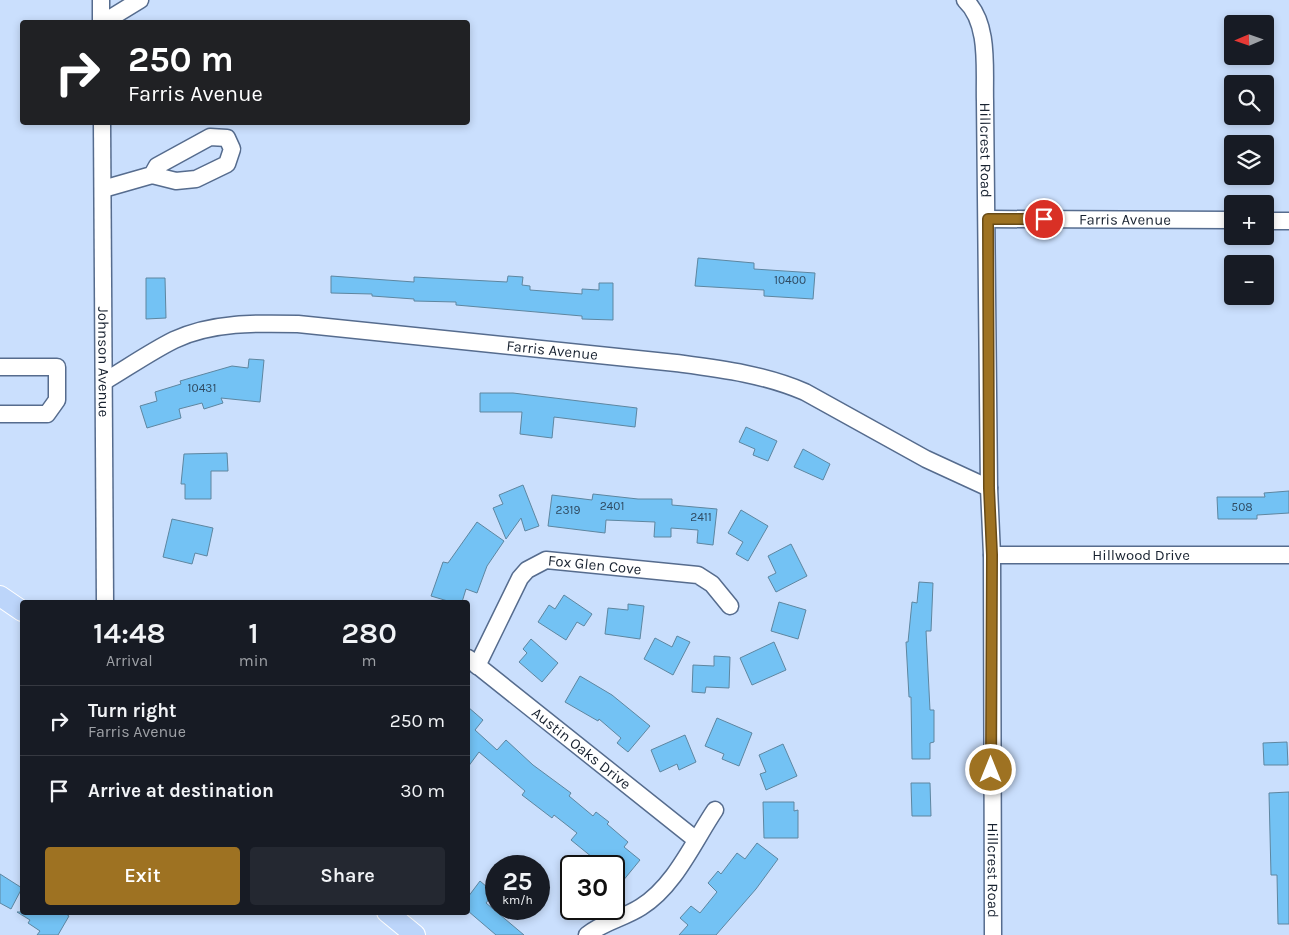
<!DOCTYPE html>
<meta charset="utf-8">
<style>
body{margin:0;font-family:Karla,sans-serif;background:#242831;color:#f1f3f6;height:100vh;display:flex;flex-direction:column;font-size:19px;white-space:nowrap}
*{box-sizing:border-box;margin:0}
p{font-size:16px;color:#9ea1a6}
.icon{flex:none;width:28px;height:28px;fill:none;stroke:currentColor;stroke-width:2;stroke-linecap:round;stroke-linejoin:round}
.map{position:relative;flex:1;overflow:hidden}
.sheet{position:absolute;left:20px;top:600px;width:450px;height:315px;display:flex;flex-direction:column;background:#171b24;border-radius:5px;box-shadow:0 2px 8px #0003}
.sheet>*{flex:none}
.guide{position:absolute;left:20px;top:20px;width:450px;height:105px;border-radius:5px;box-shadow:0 2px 8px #0003;background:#202124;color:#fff;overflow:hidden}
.needle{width:32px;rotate:268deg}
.fabs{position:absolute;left:1224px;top:15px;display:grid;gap:10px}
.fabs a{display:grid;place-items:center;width:50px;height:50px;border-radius:5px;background:#171b24;box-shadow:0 2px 8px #0003;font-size:25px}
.speed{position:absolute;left:485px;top:855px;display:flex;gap:10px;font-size:25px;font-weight:700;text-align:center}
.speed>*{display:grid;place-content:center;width:65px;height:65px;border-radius:50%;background:#171b24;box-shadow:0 2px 8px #0003;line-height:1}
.speed small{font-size:12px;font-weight:400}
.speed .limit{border:2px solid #111;border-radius:8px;background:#fff;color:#111}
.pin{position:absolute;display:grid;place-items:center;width:42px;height:42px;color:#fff;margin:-21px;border:2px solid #fff;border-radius:50%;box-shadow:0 1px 5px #0007}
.me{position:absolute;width:55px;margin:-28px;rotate:0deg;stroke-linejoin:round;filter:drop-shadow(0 0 4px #0008)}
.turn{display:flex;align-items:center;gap:18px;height:105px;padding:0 25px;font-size:22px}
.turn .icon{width:65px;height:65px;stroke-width:2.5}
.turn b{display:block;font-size:35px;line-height:42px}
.eta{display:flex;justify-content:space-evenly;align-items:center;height:85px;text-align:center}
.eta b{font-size:30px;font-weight:600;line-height:35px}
.primary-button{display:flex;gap:10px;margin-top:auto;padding:10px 25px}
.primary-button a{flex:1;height:58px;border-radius:5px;background:#9e7222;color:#fff;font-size:20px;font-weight:600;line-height:58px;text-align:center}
.primary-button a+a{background:#242831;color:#f1f3f6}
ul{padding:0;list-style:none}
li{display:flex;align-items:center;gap:15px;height:70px;padding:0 25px;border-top:1px solid #363941}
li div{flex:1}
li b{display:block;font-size:19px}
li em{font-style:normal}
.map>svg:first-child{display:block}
.building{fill:#73c2f4;stroke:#5e86a0}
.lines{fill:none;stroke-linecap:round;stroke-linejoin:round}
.minor-casing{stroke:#566c8e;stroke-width:19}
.major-casing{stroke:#fff;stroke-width:22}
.minor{stroke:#fff;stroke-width:16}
.major{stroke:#bcd5fa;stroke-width:20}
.route-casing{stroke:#674a16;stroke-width:12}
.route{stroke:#9e7222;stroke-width:9}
.labels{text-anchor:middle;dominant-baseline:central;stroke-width:5;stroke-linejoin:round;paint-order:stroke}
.number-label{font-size:12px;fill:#2f4a61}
.street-label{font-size:15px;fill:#182230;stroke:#e1ebfb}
</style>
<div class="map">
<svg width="1289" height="935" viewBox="0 0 1289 935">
<rect width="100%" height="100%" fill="#cadffd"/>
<!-- building -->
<path class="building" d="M698 258 754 263V269L815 273 813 299 764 296V290L695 286Z
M331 276 414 282V277L507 282 508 276 523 277 522 285 530 286V290L582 294V289L599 290V283H613V320L582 319V316L456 305V302L414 301V299L372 296V294L331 293Z
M146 278H165L166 318 146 319Z
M249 359 264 360 260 402 221 398 223 403 204 409 202 403 179 409 181 418 147 428 140 406 157 401 155 392 181 384 180 381 232 366 248 368Z
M480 393H513L637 408 635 427 554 417 552 438 520 434 522 412H480Z
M746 427 777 441 768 461 753 455 755 449 739 442Z
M803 449 830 464 823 480 794 467Z
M227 453 228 471H211V499H185V484H181L184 454Z
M523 485 539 526 525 531 521 518 506 539 493 508 503 504 499 495Z
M1289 491V513L1257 515V519H1218L1217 497H1265L1264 493Z
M593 494 638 499H672V505L717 509 713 545 697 543 698 530 671 528V537H654L655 522 606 520 605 533 548 526 552 495 592 500Z
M741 510 768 526 748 561 736 554 743 542 728 533Z
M172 519 213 528 207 556 195 553 192 564 163 557Z
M477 522 504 541 487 566 477 593 466 589 462 602H451L431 596 443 562 448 563Z
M791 544 807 576 776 592 768 577 776 573 768 556Z
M919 582 933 583 931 631H926L930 710H934V742L930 743V759H912L911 697H909L906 642H908L912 602 917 603Z
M564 595 592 614 584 626 577 622 566 640 538 622 549 605 555 609Z
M779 602 806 610 798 639 771 631Z
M628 604 644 606 640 639 605 634 608 608 628 610Z
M677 636 690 642 673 675 644 659 655 638 672 647Z
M531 639 558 663 542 682 519 662 527 653 523 649Z
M774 642 786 670 752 685 740 658Z
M714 656 730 657 729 688 706 687 705 693 692 692 693 665 714 666Z
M580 676 612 695 650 726 628 752 617 743 621 738 599 719 598 721 565 702Z
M468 707 483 720 475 730 497 750 506 740 533 765 571 793 569 796 593 816 596 812 609 822 607 824 628 842 624 847 640 860 622 882 614 876V866H603L571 840 577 833 554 815 552 818 522 795 525 791 479 752 468 767Z
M717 718 752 733 739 766 722 759 724 754 705 746Z
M685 735 696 762 679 770 677 764 660 772 651 750Z
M1287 742 1288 765H1264L1263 743Z
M783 744 797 776 766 790 760 774 766 772 759 755Z
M911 783H930L931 816H912Z
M1289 792V924H1278L1277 875H1271L1269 793Z
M763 802H794V811L798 810V838H764Z
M757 843 778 859 756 889 716 935H679L688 925 680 918 691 906 700 913 717 892 708 883 718 871 721 874 737 853 745 859Z
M0 874 22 888 11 909 0 903Z
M480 881 494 893 486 903 524 935H496L468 911V897Z
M17 912H63L69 916 58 935H37L40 931 28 923 30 920Z"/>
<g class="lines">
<defs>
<g id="minor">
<path d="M101 0V22"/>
<path id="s1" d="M965 0C990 23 984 70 985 101L989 488 992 555 993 935"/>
<path d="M104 22 140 0"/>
<path id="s2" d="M102 122 105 602"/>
<path d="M103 189 152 175 176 181 196 179 227 164 232 149 227 138 210 137 157 166 152 175"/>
<path id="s3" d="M987 219 1232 220"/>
<path d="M1265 221H1289"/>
<path d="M0 367H57V400L47 414H0"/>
<path id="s4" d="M105 381C127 368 150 352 174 340 212 322 257 323 298 324L676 363C721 369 763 374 805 392L926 459 989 488"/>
<path id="s5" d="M992 555H1289"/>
<path id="s6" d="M468 658 695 839"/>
<path id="s7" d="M477 666 520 578 527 570 546 560 698 575 712 584 730 606"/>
<path d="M587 935C603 922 624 918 641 907 675 886 694 841 715 810"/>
</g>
<path id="major" d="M0 596 22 611
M387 912 415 935"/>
</defs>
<!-- minor casing -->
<use href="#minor" class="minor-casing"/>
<!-- major casing -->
<use href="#major" class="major-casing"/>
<!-- minor -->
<use href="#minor" class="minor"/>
<!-- major -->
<use href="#major" class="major"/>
</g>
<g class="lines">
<defs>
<path id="route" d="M991 770 992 555 989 488 988 219H1044"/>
</defs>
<!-- route casing -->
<use href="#route" class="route-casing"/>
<!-- route -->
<use href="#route" class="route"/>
</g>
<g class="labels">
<!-- number labels -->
<g class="number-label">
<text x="790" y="280">10400</text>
<text x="202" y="388">10431</text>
<text x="612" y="506">2401</text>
<text x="1242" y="507">508</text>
<text x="568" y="510">2319</text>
<text x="701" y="517">2411</text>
</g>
<!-- street labels -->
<g class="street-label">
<text stroke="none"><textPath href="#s1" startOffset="155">Hillcrest Road</textPath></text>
<text stroke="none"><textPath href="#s3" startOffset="138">Farris Avenue</textPath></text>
<text stroke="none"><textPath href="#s4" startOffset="462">Farris Avenue</textPath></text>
<text stroke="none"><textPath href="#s2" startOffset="240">Johnson Avenue</textPath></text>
<text stroke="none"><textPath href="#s5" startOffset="149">Hillwood Drive</textPath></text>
<text stroke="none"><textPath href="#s7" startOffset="179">Fox Glen Cove</textPath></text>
<text stroke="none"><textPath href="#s6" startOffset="145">Austin Oaks Drive</textPath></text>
<text stroke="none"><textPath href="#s1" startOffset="875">Hillcrest Road</textPath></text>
</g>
</g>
</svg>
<div class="fabs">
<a><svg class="needle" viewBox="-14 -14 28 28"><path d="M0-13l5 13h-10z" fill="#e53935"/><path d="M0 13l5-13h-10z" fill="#9ea1a6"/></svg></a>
<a><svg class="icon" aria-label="search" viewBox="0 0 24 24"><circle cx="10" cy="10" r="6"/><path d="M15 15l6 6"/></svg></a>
<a><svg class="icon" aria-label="layers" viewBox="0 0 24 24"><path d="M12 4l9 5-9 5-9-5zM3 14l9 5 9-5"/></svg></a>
<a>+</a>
<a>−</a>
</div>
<div class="speed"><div>25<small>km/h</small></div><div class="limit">30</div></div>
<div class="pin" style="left:1044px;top:219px;background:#d93025"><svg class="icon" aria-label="arrive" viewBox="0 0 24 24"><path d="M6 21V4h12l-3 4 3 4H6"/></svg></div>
<svg class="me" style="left:991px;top:770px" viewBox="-20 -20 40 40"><circle r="17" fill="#9e7222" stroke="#fff" stroke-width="3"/><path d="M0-11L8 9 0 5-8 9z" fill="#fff"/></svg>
<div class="guide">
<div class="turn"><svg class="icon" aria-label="right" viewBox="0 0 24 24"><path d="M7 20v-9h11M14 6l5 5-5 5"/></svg><div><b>250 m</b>Farris Avenue</div></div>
</div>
<section class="sheet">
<div class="eta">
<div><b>14:48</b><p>Arrival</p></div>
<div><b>1</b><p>min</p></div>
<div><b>280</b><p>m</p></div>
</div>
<ul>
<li><svg class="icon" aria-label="right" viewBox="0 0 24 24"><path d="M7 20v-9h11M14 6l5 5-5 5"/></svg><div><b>Turn right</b><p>Farris Avenue</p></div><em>250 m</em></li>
<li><svg class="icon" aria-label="arrive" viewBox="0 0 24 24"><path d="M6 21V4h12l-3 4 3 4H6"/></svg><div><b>Arrive at destination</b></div><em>30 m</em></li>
</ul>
<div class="primary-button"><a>Exit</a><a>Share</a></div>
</section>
</div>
